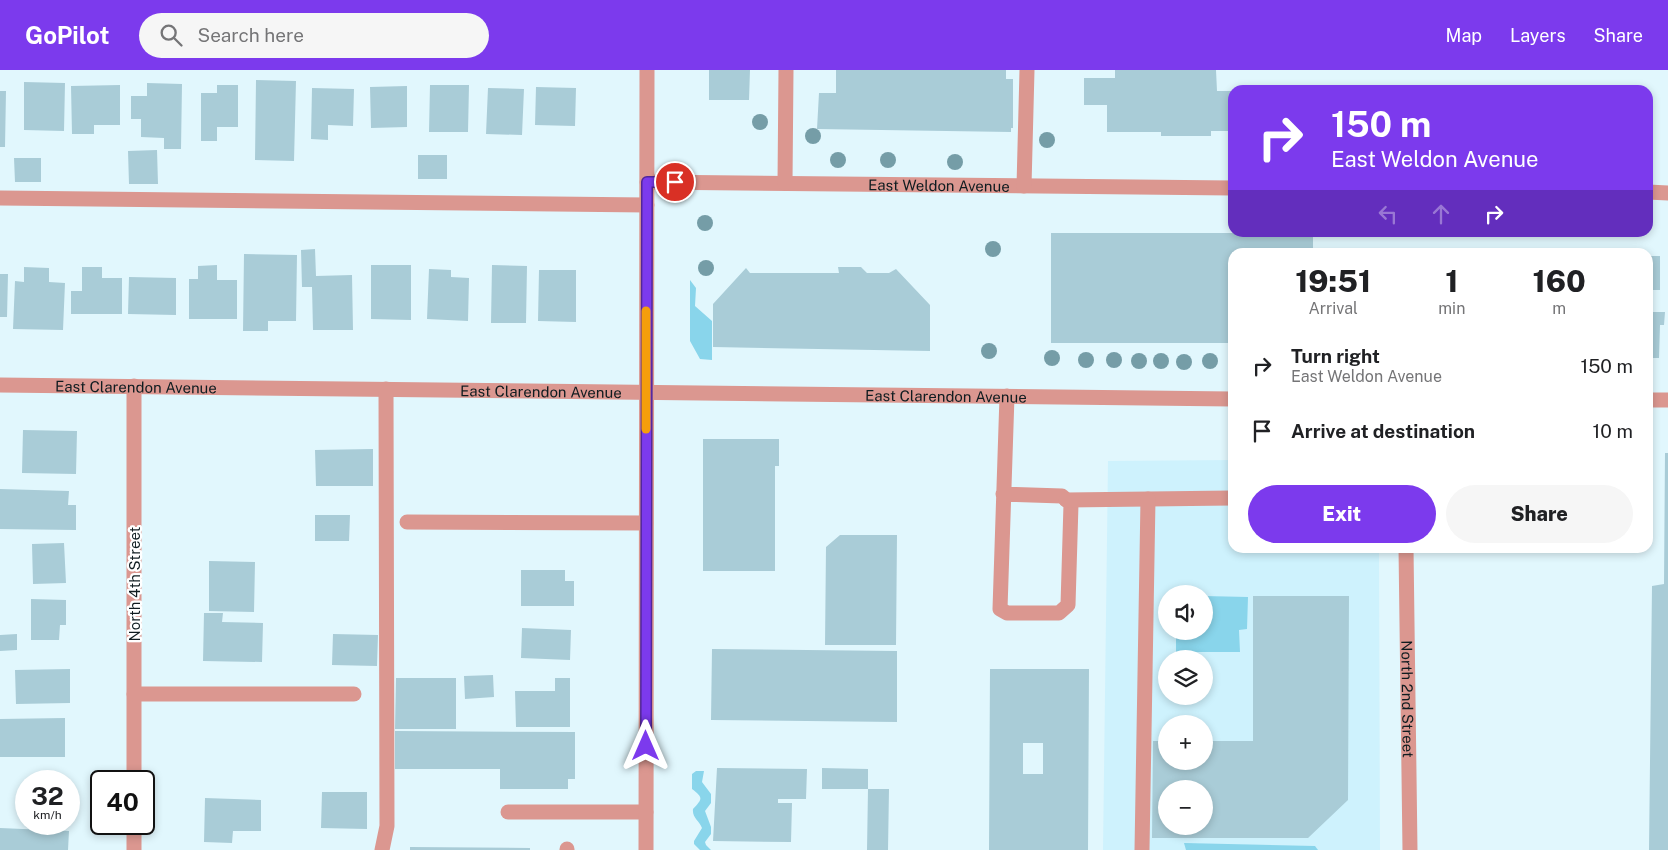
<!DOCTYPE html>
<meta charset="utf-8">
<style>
body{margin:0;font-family:"Public Sans",sans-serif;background:#f6f6f6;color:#202124;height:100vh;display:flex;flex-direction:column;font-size:19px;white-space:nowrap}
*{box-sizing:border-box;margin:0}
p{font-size:16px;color:#757577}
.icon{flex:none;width:28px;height:28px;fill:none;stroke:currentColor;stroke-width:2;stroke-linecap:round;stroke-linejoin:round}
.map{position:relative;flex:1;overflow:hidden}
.sheet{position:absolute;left:1228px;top:178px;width:425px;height:305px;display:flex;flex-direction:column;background:#fff;border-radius:15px;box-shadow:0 2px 8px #0003}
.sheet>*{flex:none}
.banner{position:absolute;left:1228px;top:15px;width:425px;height:152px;border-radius:15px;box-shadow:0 2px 8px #0003;background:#7c3aed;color:#fff;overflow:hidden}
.buttons{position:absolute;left:1158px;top:515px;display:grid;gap:10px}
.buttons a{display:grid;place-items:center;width:55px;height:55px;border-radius:50%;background:#fff;box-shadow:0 2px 8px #0003;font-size:25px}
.speed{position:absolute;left:15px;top:700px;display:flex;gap:10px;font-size:25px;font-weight:700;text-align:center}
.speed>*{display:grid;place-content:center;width:65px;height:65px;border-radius:50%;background:#fff;box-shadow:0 2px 8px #0003;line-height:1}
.speed small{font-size:12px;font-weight:400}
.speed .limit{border:2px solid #111;border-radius:8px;background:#fff;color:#111}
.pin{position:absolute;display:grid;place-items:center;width:42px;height:42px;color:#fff;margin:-21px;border:2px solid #fff;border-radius:50%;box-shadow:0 1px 5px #0007}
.me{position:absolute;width:55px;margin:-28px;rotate:0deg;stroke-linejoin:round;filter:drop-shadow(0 0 4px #0008)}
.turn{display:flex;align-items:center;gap:18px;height:105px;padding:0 20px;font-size:22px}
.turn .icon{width:65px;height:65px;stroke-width:2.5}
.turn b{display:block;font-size:35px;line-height:42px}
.lanes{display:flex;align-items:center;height:48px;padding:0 20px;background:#0003;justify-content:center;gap:25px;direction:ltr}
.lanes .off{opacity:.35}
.eta{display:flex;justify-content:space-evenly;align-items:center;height:85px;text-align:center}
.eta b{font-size:30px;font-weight:800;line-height:35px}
.cta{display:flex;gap:10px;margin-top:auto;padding:10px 20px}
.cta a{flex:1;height:58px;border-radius:30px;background:#7c3aed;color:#fff;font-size:20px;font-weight:800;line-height:58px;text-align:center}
.cta a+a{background:#f6f6f6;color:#202124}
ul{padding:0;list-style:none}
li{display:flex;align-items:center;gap:15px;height:65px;padding:0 20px}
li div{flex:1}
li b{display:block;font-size:19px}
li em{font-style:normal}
header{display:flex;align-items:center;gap:30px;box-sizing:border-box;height:70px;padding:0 25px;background:#7c3aed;color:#fff}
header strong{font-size:24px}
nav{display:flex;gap:28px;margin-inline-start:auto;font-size:18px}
.search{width:350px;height:45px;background:#f6f6f6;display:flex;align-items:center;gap:12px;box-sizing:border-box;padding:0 18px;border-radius:28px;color:#757577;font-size:19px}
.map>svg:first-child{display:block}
.built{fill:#cef2fd;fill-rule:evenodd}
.green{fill:#89d5eb}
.building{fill:#a9ccd7;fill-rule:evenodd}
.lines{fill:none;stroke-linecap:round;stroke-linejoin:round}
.minor{stroke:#db9790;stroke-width:15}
.tree{fill:#759da7}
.route-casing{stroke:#51269a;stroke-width:12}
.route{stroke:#7c3aed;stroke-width:9}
.slow{stroke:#f59e0b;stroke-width:9}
.labels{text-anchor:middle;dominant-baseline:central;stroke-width:4.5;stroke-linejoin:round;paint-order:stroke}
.street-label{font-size:15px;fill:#0f1c20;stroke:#fff}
</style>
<header>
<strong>GoPilot</strong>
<div class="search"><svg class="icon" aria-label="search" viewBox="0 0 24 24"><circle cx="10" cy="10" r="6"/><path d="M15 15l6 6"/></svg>Search here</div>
<nav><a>Map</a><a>Layers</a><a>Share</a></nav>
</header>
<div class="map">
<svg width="1668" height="780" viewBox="0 0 1668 780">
<rect width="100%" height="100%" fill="#e1f7fd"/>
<!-- built -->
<path class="built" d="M1232 390V478H1379L1380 780H1103L1108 391ZM1166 524H1204V561H1166ZM1166 589H1204V626H1166ZM1166 654H1204V691H1166ZM1166 719H1204V756H1166Z"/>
<!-- green -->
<path class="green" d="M690 210 696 218 695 236 712 251V290L700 289 690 271Z
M1204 526 1248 527 1247 559 1239 560 1240 582H1176V561H1204Z
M696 701H704L702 712 711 724V733L705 741 711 757V764L705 772 706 775 711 780H700L694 774V771L702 758C699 750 692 748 693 739 702 729 704 728 692 719V704Z
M1184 773 1315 776 1318 780H1186Z"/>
<!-- building -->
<path class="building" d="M709 0H750L749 30H709Z
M836 0H1006V9H1013V58H1011V62L817 59 819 23H836Z
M1115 0H1216L1217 21H1232V61H1211V66H1161V62H1107V35H1084V8H1115Z
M256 10 296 11 294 91 255 90Z
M24 12 65 13 64 61 24 60Z
M147 13 182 14 181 79H164V68L141 67V49H131V26H147Z
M120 15V55H94V64H72L71 16Z
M217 15H238V57H217V71H201V23H217Z
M430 15H469L468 62H429Z
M407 16V57L371 58 370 17Z
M536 17 576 18 575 56 535 55Z
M312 18 354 19 353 56 328 55V70L311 69Z
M488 18 524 19 522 65 486 64Z
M0 21H6L5 77H0Z
M157 80 158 114H129L128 81Z
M418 85H447V109H418Z
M14 88H41V112H15Z
M1051 163H1313V182H1232V273H1051Z
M315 179 316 206 352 205 353 260H313L312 217H302L301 180Z
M244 184 297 185 296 251H268V261H243Z
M1648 186H1660V220H1648Z
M217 195V210H237V249H189V209H198V196Z
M371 195H411V250L371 249Z
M492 195 527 196 526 253H491Z
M24 197 49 198V212L65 213 63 260 13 259 15 211 24 212Z
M82 197H102V208H122V244H71V221H82Z
M838 197H861L867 203H889L896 199 930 235V281L713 277V234L746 198 750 203H839Z
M429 199 451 200V207L469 208 468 251 427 249Z
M539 200H576V252L538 251Z
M0 204H8L7 247H0Z
M129 207 176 208V245L128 244Z
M1648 242H1665L1664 255H1660L1659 288H1648Z
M23 360 77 361 76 404 22 403Z
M703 369H779V396H775V501H703Z
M373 379V416H316L315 380Z
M1665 383H1668V780H1649L1652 516 1664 514Z
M0 419 69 421 68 435H76V460L0 459Z
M315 445H350L349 471H315Z
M840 465H897L896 575H825L826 477Z
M64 473 66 513 33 514 32 474Z
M209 491 255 492 254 542 209 541Z
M521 500H565V511H574V536H521Z
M1253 526H1349L1348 730 1308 768H1152L1153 671H1166V691H1204V671H1253ZM1166 719H1204V756H1166Z
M31 529 66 530V555H60L59 570H31Z
M204 543H223L222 552 263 553 262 592 203 591Z
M522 558 571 560 570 590 521 588Z
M17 564V580L0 581V565Z
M333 564 378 565 377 596 332 595Z
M712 579 897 581V652L711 650Z
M70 599V633L16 634 15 600Z
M990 599H1089L1088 780H989ZM1023 673H1043V704H1023Z
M493 605 494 627 465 629 464 606Z
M396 608H456V659H395Z
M555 608H570V657H516L515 621H555Z
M65 648V687H0V649Z
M395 661 575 662V709H568V719H500V699H395Z
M717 698 807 699 806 729H778V733H792L791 772 713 771Z
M822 698 868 699V719H822Z
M21 714H26V745H21Z
M868 719H889L888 780H867Z
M322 722H367V759L321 758Z
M205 728 261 730V761H233L232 773 204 772Z
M0 758 69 761 68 780H0Z
M410 777 530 778V780H410Z"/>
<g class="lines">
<!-- minor -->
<g class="minor">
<path id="s1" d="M647 112 1232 118"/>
<path d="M785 113 786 0"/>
<path d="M1024 116 1027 0"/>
<path d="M1648 122 1668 123"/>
<path d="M0 128 647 135"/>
<path id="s2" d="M0 315 1232 329"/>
<path d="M134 316V711"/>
<path d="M1648 330H1668"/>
<path d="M1003 424 1062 426 1071 434 1068 535 1059 543H1007L1000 539 1007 326"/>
<path d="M1066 430 1232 428"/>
<path d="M407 452 646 453"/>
<path id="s3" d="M1406 478 1410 780"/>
<path d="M134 624H354"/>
<path d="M508 742H646"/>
<path d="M134 754V780"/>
<path d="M567 779V780"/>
<path d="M382 780 387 756 386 319"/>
<path d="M646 780 647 0"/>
<path d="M1142 780 1148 429"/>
</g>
</g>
<!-- trees -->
<g class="tree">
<circle cx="760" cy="52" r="8"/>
<circle cx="813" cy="66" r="8"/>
<circle cx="1047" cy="70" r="8"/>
<circle cx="838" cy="90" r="8"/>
<circle cx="888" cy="90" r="8"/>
<circle cx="955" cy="92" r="8"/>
<circle cx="705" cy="153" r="8"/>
<circle cx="993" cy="179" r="8"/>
<circle cx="706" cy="198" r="8"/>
<circle cx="989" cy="281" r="8"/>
<circle cx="1052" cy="288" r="8"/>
<circle cx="1086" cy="290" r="8"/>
<circle cx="1114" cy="290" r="8"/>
<circle cx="1139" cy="291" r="8"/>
<circle cx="1161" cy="291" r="8"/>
<circle cx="1210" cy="291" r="8"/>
<circle cx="1184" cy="292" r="8"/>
</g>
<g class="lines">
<defs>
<path id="route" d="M646 676 647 112H675"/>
</defs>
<!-- route casing -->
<use href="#route" class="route-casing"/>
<!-- route -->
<use href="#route" class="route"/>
<!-- slow -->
<path class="slow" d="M646 359V241"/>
</g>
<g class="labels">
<!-- street labels -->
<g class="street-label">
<text stroke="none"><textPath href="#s1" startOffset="292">East Weldon Avenue</textPath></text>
<text stroke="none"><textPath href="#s2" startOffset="136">East Clarendon Avenue</textPath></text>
<text stroke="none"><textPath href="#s2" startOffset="541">East Clarendon Avenue</textPath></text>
<text stroke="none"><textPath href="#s2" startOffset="946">East Clarendon Avenue</textPath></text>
<text transform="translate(134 514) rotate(-90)">North 4th Street</text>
<text stroke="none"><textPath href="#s3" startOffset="151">North 2nd Street</textPath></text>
</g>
</g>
</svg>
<div class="buttons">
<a><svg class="icon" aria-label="sound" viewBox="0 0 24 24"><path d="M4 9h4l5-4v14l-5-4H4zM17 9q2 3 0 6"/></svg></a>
<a><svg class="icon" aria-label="layers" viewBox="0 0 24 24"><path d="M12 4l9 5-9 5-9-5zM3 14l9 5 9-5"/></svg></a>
<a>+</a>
<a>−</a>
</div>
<div class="speed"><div>32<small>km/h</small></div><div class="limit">40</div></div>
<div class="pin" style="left:675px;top:112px;background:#d93025"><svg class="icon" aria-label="arrive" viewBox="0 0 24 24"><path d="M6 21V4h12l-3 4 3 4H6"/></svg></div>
<svg class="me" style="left:646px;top:676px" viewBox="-20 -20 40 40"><path d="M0-17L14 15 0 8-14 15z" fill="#7c3aed" stroke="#fff" stroke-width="4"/></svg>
<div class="banner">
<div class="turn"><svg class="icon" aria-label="right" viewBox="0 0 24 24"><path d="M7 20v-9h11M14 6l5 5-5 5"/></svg><div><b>150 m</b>East Weldon Avenue</div></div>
<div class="lanes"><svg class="icon off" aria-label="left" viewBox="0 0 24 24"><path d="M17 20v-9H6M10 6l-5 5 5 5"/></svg><svg class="icon off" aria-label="ahead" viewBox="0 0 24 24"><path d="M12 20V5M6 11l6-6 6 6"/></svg><svg class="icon" aria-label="right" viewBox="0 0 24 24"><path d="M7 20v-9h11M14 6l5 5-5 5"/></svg></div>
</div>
<section class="sheet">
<div class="eta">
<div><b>19:51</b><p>Arrival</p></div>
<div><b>1</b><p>min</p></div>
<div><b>160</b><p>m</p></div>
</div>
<ul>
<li><svg class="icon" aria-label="right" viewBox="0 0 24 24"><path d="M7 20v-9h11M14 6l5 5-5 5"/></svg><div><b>Turn right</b><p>East Weldon Avenue</p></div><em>150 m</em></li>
<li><svg class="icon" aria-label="arrive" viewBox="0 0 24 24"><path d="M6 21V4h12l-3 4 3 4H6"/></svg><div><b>Arrive at destination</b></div><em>10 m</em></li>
</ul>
<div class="cta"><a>Exit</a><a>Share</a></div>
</section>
</div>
